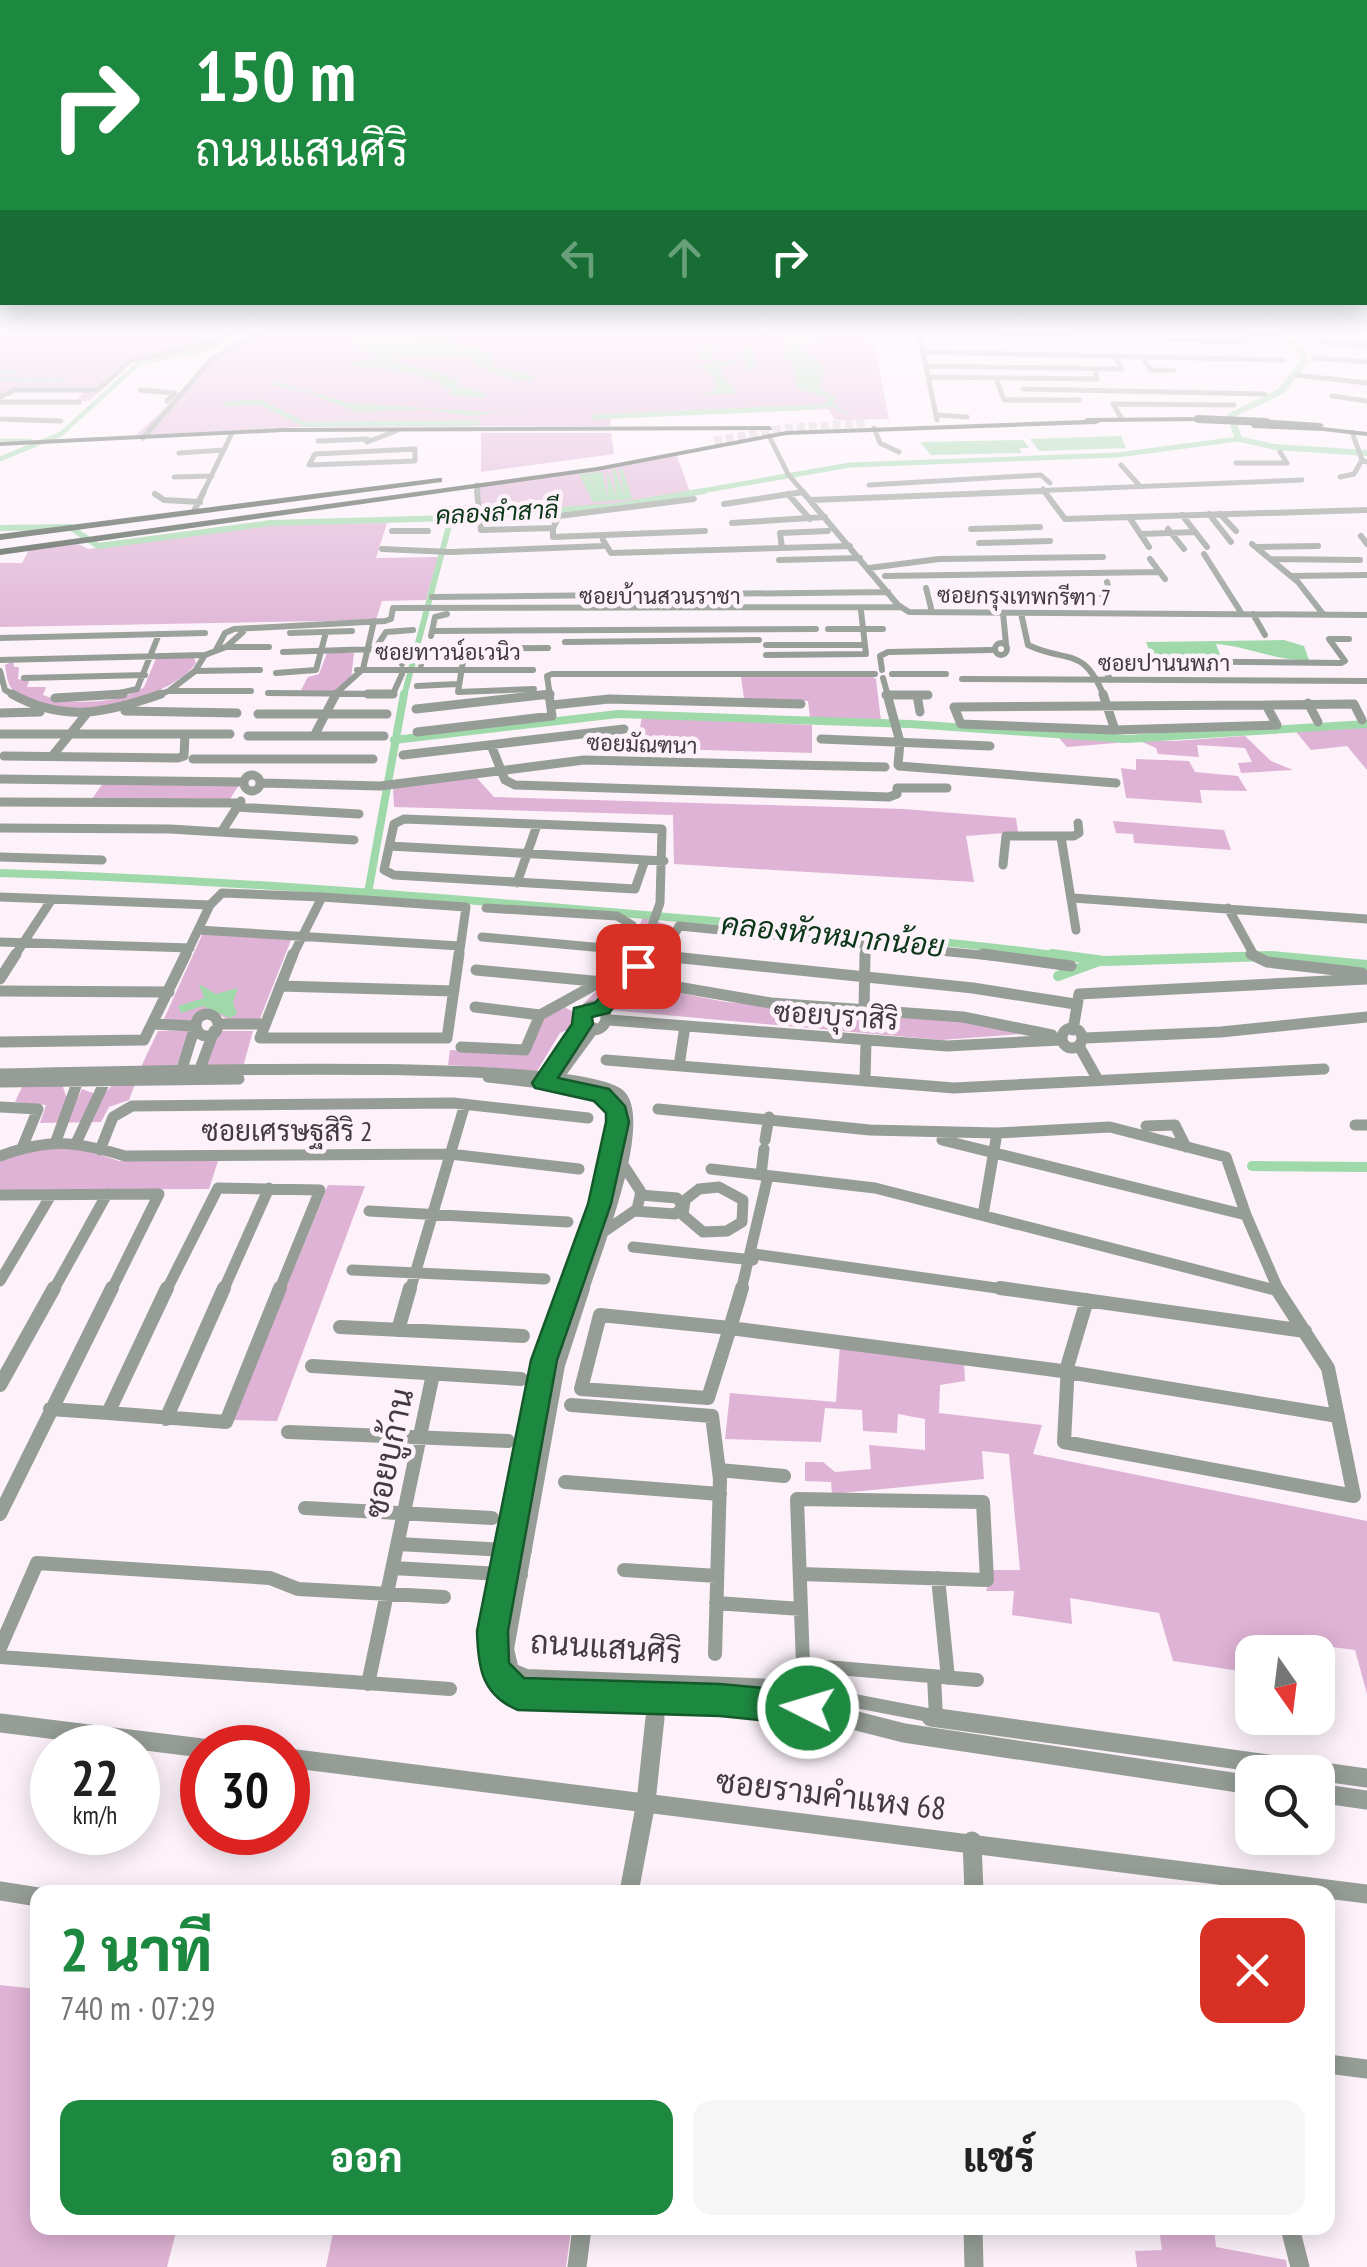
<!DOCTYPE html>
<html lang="th">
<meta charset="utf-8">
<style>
body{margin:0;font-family:"PT Sans Narrow",Sarabun,sans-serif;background:#f6f6f6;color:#222;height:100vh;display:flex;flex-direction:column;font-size:38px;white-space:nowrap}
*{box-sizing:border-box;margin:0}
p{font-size:32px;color:#767676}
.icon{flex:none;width:55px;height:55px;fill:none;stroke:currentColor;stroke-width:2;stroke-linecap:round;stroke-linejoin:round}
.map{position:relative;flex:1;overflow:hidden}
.sheet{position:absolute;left:30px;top:1885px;width:1305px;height:350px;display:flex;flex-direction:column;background:#fff;border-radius:20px;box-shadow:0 5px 25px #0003}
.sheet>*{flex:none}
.hud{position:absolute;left:0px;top:0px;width:1368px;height:305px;box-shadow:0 5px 25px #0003;background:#1d8940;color:#fff;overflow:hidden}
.needle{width:65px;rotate:166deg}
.controls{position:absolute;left:1235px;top:1635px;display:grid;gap:20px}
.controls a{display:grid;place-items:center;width:100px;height:100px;border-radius:20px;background:#fff;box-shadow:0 5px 25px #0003;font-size:50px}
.speed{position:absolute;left:30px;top:1725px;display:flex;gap:20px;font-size:50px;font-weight:700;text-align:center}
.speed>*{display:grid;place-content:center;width:130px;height:130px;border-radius:50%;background:#fff;box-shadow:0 5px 25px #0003;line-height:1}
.speed small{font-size:25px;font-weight:400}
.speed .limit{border:15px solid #d22;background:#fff;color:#111}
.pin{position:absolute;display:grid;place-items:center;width:85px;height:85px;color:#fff;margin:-42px;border-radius:20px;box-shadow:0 5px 15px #0006}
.me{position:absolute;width:110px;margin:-55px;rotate:275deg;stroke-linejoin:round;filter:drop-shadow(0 0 8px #0008)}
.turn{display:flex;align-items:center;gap:35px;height:210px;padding:0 30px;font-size:45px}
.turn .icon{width:130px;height:130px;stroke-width:2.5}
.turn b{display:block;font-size:70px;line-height:85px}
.lanes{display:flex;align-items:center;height:95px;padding:0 30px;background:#0003;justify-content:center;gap:50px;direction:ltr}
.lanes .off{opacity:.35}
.round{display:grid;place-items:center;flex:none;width:105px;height:105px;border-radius:20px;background:#f6f6f6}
.head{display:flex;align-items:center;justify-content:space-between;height:170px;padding:0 30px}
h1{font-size:60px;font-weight:800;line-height:75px;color:#1d8940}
.primary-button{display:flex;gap:20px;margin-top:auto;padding:20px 30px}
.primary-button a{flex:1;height:115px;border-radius:20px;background:#1d8940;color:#fff;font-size:40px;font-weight:800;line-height:115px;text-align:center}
.primary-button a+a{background:#f6f6f6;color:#222}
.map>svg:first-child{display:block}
.green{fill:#dfb3d5}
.water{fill:#9fd8a9}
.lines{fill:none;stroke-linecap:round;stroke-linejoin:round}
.stream{stroke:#9fd8a9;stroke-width:2.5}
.canal-far3{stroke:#9fd8a9;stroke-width:5}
.canal-far2{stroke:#9fd8a9;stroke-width:6}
.canal-far1{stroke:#9fd8a9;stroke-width:8}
.canal{stroke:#9fd8a9;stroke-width:10}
.river{fill:#9fd8a9;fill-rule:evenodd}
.major-tunnel{stroke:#d8cdd5;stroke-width:8;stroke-dasharray:8 4;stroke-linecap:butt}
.minor-far5{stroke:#959d96;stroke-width:5}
.minor-far4{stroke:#959d96;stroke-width:6}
.minor-far3{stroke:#959d96;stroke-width:9}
.minor-far2{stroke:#959d96;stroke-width:11}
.minor-far1{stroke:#959d96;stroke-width:14}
.minor{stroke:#959d96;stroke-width:19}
.major{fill:#48554a;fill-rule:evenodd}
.major-bridge{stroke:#48554a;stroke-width:8}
.route{fill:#1d8940;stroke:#13592a;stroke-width:2.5}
.labels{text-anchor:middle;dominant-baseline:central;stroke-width:9;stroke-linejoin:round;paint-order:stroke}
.far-street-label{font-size:22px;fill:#423a40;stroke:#fdf2fa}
.far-water-label{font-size:25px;font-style:italic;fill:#0a3516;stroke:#fdf2fa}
.street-label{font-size:28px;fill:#423a40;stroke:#fdf2fa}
.water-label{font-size:30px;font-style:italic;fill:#0a3516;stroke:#fdf2fa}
.near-street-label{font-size:32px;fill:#423a40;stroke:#fdf2fa}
</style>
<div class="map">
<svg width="1367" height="2267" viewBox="0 0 1367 2267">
<rect width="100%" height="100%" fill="#fdf2fa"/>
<!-- green -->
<path class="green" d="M0 333H238L203 349 133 361 89 401H75L83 393 14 391 0 399Z
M249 333H862L874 344 889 419 835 420 828 409 610 418 611 426 301 427 136 435 193 382 206 361Z
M481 433H611L614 454 481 472Z
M677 456 690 492 618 504 481 515 480 487Z
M387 523 376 558 438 557 426 600 382 601 376 620 0 627V563H22L29 550 78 544 88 549 273 525Z
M327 653H354L351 679 334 692H300L308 677 319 674Z
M193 655 196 663C170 702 40 733 11 688 7 682 6 671 5 665L13 661 14 667H19L18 679 29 681 27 687H46L43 695C69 706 121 704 144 687L157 656Z
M871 676 876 679 881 721 810 718 808 701 744 699 741 677Z
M642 717 812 725V753L636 748Z
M1337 724 1367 726V770L1347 746 1311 750 1293 728Z
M1245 736 1271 761 1293 770 1241 773 1238 763 1252 762 1245 748 1197 745 1199 757 1158 754 1156 748 1140 741 1067 747 1059 738 1175 741Z
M1136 759 1189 761 1195 772 1238 776 1247 791 1200 790 1202 803 1126 798 1121 768 1136 770Z
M476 777 494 797 904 809 1016 818 1018 832 966 836 974 882 674 864 673 815 394 807 393 788Z
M105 780 239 785 230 799H92Z
M1113 821 1224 830 1231 850 1134 843 1133 834 1116 833Z
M643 917 672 926 650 976 637 978 664 932 646 928 639 951 599 1002 582 1005 624 964Z
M203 933 291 940 259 1021H231L216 1013 187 1021H163Z
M636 985 726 1002 958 1020 1022 1034 941 1040 610 1010 627 987Z
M563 1006 578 1015V1025L560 1033 537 1071 448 1065 450 1050 528 1054 543 1018Z
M189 1030 176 1068 140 1069 158 1031Z
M219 1031H253L243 1067H206Z
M62 1084 66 1096 78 1097 82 1089 101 1096 114 1084H135L129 1100 109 1107 101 1122 40 1123 46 1105 15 1102 23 1085Z
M46 1146 76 1147 119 1161H218L209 1189 0 1190V1161Z
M328 1185 365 1186 277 1421 232 1420Z
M840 1344 964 1360 965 1381 940 1385 939 1413 1042 1425 1033 1454 1367 1521V1694L1355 1650 1248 1636 1246 1672 1173 1661 1159 1613 1070 1598 1072 1624 1012 1615 1014 1591H986L993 1570H1020L1009 1454 982 1451 984 1479 832 1494 831 1482 805 1481V1462H823L835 1472 871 1469 869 1445 925 1450V1419L898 1414 897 1433 863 1431 862 1410 825 1408 821 1442 725 1439 730 1393 836 1402Z
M0 1985 37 1989 38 2228H177L167 2267H0Z
M334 2228H545L571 2231 566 2267H326Z
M1159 2228H1214L1216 2247 1286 2260 1287 2267H1137L1135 2251 1162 2250Z"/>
<!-- water -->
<path class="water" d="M781 333H833L801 342 803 350 824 367 820 388 836 397 833 404 853 417 832 407H808L826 403 827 397 797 389 794 369 783 354 790 349Z
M363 335 448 342C462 350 478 345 491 356L492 366 530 375 536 380C524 384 484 371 473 363L474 357 385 356 397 358 395 363C415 367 442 371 460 382L455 385 487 394 482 398 448 395 453 390 442 387 441 382 404 371 346 365 380 355 350 346Z
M704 342 717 350 709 357 722 362 743 358 744 348 753 349 755 371H749L744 360 718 367 736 393 700 396 717 389 713 377 698 365 717 362 699 358 698 351 712 349Z
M278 382 349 403 501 413 533 409 469 416 427 409 358 412 303 391 270 385Z
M1121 436 1126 448 1039 451 1030 439Z
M1023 440 1029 448H1019L1022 453 931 455 920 442Z
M622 468 632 499 593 502 579 474 587 473 601 501 588 473 602 472 608 500 607 470 617 499 612 470 615 469 625 498 619 469Z
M1284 640 1304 646 1309 660C1275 661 1247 646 1216 644L1220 655H1151L1146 642Z
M199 984 216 994 238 988 233 1002 237 1014 230 1018 203 1006 181 1013 178 1006 204 998Z"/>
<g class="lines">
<!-- stream -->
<path class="stream" d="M0 371 18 373
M0 379 66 380
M0 440H30"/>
<!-- canal-far3 -->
<path class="canal-far3" d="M226 404 260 402 304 424 477 423
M594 417 817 407
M0 459 61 434 140 362 206 350 243 333
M690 493 850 465 1118 455 1238 439"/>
<!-- canal-far2 -->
<path class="canal-far2" d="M0 528 70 527 98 546 271 523 453 518 616 506 704 491
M404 696 451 518"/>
<!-- canal-far1 -->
<path class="canal-far1" d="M394 740 618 714 910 724 1127 739 1367 724
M0 873C212 879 423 896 634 914 780 927 926 938 1071 957
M368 893 404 694
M1242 957H1281"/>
<!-- canal -->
<path class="canal" d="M1052 954 1104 961 1272 956 1367 965
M1058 976 1099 961
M1252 1166 1367 1167"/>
<!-- river -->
<path class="river" d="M1278 333H1286L1305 350 1309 361 1283 394 1234 417 1242 437 1275 444 1367 450V456L1275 450 1235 441 1227 414 1277 390 1301 361 1299 353Z"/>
<!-- major-tunnel -->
<path class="major-tunnel" d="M714 441 784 428 865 423"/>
<!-- minor-far5 -->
<path class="minor-far5" d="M919 333 937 420
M994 333 1239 342 1247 340V335H1279
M1319 342 1367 345
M924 352 1284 360
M1314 358 1367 362
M1145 361 1151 370H1174
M928 366 1122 369 1117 360
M1297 375 1367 383
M929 377 1097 379 1095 370
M996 378 1004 400H1079
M1023 389 1265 394
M140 390 175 393 167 401
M1332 396 1367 401
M0 397 15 390H98L130 361 219 341 234 333
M0 402H79
M936 415 967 417
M0 419 61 421
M1122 419 1113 404 1234 405
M874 428 880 443 899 452
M1352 432 1362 460 1367 462
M769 436 788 474 804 493
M143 438 210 361 256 333
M318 441 367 439
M367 442 396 431
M415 449V461L309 465 315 454Z
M179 453 224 450
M1236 463H1287L1280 452
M1121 465 1139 485
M174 477 212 476
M1340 477 1354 474 1362 460
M477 485 478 493
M869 485 1041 475 1050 483
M1043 489 1046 493
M203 493 232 433
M796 493 803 492
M982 493 1302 480"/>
<!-- minor-far4 -->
<path class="minor-far4" d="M477 491 481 530 553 528
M802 491 898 605 909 612 1367 615
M1044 491 1065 519 1367 510
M155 494 164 500 200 502
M788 494 810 519
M811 500 1043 491
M724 504 803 492
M446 509 478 508
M194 511 204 491
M1209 514 1231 542
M1220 514 1236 531
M1182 515 1207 547
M1129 517 1149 547
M732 523 825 517
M553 528V537L705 531
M553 528 559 516 694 499
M971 529 1040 527
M1168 529 1184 549
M392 531H428
M1141 534 1195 532
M1361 536 1367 544
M603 540 611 553 850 546
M979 543 1050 541
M1252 544 1298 582 1323 614
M1256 547 1318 546
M782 548 780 533 828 531
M382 549 450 552 603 546
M1204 554 1242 614
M1150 559 1165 579
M1271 559 1360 560
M779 560 860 558
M869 568 939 559 1103 557
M885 576 1160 572
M1291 576 1367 575
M926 588 932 612
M944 592 1110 594 1107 582
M432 597 888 592
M1003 613 1006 644
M1021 613 1028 645C1068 664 1083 645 1104 696
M1253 614 1265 635
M828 629H883
M432 631 816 629
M290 633 352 631
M431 636 435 617 447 614
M0 638 205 633
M565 642 759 640
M995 649a6 6 0 1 1 12 0a6 6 0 1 1-12 0Z
M766 645H864
M225 647H269
M375 649 386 632 413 630
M465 649 458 692 534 689
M216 650 225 633 234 629 385 621 391 619 393 608 901 607
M283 652 406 648 402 664
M766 655 866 654 861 611
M0 660 205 655
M1147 661 1341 663 1345 661 1329 639H1349
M421 665 425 651 431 649 548 648
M1104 666 1110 680
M357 670H533
M882 670 880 656 888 652 991 650
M0 671 5 690 16 696
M195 671 260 670
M276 673 316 670 326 632
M892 674H946
M24 678 145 675
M883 678 888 696
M962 679 1367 681
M417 686 457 684
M169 691H251
M268 693 393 694 402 674
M886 695H928
M107 696 137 689 159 634
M154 696 169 691 195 671 205 655 226 647 243 632
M333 696 363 669 374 621
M529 696 550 694
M550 696 547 676 552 674H875"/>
<!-- minor-far3 -->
<path class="minor-far3" d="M12 694C64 723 107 713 161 694
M368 694H393
M887 694 900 742 898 765
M1103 694 1115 730
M886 695H928
M917 695 920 712
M55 698 123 694
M1308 703 1318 722
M552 705 609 699 801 704
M1266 705 1277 725 1115 730 961 724 954 707Z
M1266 705 1354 704 1362 720
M416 709 550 694
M125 711 237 713
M0 713 40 712
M258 714H387
M417 732 552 716 549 694
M0 734H230
M248 736H384
M314 736 336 694
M821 739 990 746
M491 745 505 780 515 785 889 797 897 794V788H947
M53 755 88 712
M403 755 624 729
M4 756 178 758 184 756 185 734
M193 759H373
M899 766 1116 783
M244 783a8 8 0 1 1 16 0a8 8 0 1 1-16 0Z
M0 779 243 782
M263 783 380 786 584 760 885 767
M0 802 239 803
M236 807 359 814
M0 828 170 829 354 840
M222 831 241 801
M1061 837 1076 930
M389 846 664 861
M0 857 102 860
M1003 865 1006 836H1074L1079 833 1078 823
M517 883 537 825
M0 897 210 905
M322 897 466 907 459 957
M1073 898 1367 919
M486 908 617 916 632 925 620 957
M1228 908 1255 957
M198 930 460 946
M482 937 626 950
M0 942 190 948
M663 956 670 957
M14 957 52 899
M185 957 210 905 222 893 322 897
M292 957 322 897
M641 957 660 903 662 829 404 819 394 824 384 870 394 875 635 889 645 860
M662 957 679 926 1002 957
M865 957V944"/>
<!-- minor-far2 -->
<path class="minor-far2" d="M293 954 260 1038H447L459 954
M983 954 1071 966
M1251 954 1267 962 1362 973
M663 956 973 988 1075 1004
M476 970 603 982
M0 979 16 954
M631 979 771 1003 963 1017 1052 1035
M648 984 664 954
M280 986 454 991
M0 991 169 992
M582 1018a12 12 0 1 1 24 0a12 12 0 1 1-24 0Z
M475 1007 540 1015
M601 1009 642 954
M864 1010 865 954
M196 1025a11 11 0 1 1 22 0a11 11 0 1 1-22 0Z
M609 1020 947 1046 1060 1040
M153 1024 194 1026
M221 1024H265
M1062 1038a10 10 0 1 1 20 0a10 10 0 1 1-20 0Z
M1073 1030 1079 994 1367 979
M1085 1038 1221 1032 1367 1017
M0 1042 144 1040 186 954
M1079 1046 1098 1080
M461 1047 525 1050 540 1015 600 982 621 954
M606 1060 954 1088 1324 1069
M679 1066 685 1026
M0 1074C87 1073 579 1055 620 1095 648 1122 594 1256 583 1291
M198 1074 214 1031
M180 1075 194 1030
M488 1077 583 1088 611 1102C624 1163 590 1234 569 1291
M545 1078 583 1024
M555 1081 594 1028
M865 1081 866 1040
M0 1082 239 1079
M0 1107 38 1109 22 1148
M658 1109 870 1130 997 1133 983 1215
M1355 1125H1367
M1146 1126 1175 1125 1186 1147
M997 1133 1110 1127 1226 1157 1246 1215
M765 1140 769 1117
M942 1140 1246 1215 1278 1289
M56 1141 80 1075
M77 1141 107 1077
M100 1150 113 1117 132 1106 453 1103 588 1118
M0 1156C50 1138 76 1141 125 1156L450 1154 579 1169
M711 1169 875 1188 1279 1291
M761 1175 764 1149
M719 1187 743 1200 742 1222 727 1231 703 1232 683 1215 685 1200 699 1189Z
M0 1195 159 1194 111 1291
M369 1211 568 1222
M634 1211 675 1214 683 1207 677 1198 640 1195
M602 1233 637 1209 641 1192 622 1163
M633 1247 753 1260
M754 1254 1018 1291
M352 1270 545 1279
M0 1281 51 1195
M53 1291 107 1194
M166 1291 218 1188 320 1190 279 1291
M223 1291 269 1188
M410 1291 465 1104
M741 1291 768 1176"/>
<!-- minor-far1 -->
<path class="minor-far1" d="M570 1288C539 1372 526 1456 509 1543 502 1580 483 1627 493 1665 497 1678 507 1686 517 1694 628 1697 744 1691 851 1719
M583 1288 558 1365 507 1649 512 1670 526 1676 777 1686 949 1719
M1000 1288 1305 1331
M1087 1300 1068 1364 1064 1442 1354 1496 1328 1368 1276 1288
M600 1315 730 1328 708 1398 581 1389Z
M340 1327 523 1336
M730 1328 1062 1371 1338 1416
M730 1328 742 1288
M398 1330 410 1288
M312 1366 521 1379
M0 1385 54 1288
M571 1405 712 1416 720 1479 715 1654
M50 1409 108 1413
M108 1413 226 1422 280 1288
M108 1413 167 1288
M166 1419 224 1288
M288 1432 508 1441
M719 1470 784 1476
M565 1482 720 1494
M305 1508 492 1518
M0 1514 112 1288
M398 1544 525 1551
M393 1568 521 1575
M624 1570 717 1576
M800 1574 987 1580 983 1502 797 1499 803 1665 977 1680
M938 1578 948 1678
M716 1603 801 1609
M0 1648 37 1563 270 1578 298 1589 444 1597
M0 1657 450 1689
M934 1677 936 1717
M368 1684 433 1374"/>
<!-- minor -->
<path class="minor" d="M841 1717 904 1733 1252 1785
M931 1717 1367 1778
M0 1723 202 1748
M288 1758 1367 1894
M1318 1793 1367 1800
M972 1841 974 1892
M0 1891 38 1897
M629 1892 646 1802 655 1718
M1328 2064 1367 2069
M973 2228 974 2267
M1290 2228 1300 2267
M577 2267 582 2228"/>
<!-- major -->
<path class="major" d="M1198 417 1201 421 1100 422 1096 424 786 435 597 471 0 555V549L597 467 786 431 1084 420 1087 418Z
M1245 418 1320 423 1324 425 1322 427 1367 432V436L1323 431 1253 428Z
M770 426 773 430 282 432 0 446V442L282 428Z
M439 478H442V482L0 540V534Z"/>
<!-- major-bridge -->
<path class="major-bridge" d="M1198 419 1266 422"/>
</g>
<!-- sky -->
<linearGradient id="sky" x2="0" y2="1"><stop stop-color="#8bc2cf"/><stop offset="0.51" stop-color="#fef9fd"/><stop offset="1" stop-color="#fef9fd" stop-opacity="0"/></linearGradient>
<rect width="1367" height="651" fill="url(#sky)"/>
<!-- route -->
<path class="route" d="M638 959 648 966 645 970 609 1013 592 1017 593 1024 558 1078 609 1089 625 1106 629 1122 611 1204 557 1360 508 1631 509 1663 524 1678 720 1684 808 1692 819 1697 824 1708 819 1720 808 1725 720 1716 518 1710C481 1695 478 1666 477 1631L531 1360 588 1204 606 1122V1113L594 1101 535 1088 532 1083 572 1024 574 1008 595 1003 631 961Z"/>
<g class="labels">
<!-- far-street labels -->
<g class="far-street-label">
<text x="660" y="596">ซอยบ้านสวนราชา</text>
<text transform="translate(1024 596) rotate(1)">ซอยกรุงเทพกรีฑา 7</text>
<text x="448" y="652">ซอยทาวน์อเวนิว</text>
<text x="1164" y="663">ซอยปานนพภา</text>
<text transform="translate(642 744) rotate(2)">ซอยมัณฑนา</text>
</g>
<!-- far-water labels -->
<g class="far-water-label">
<text transform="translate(497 512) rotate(-3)">คลองลำสาลี</text>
</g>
<!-- street labels -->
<g class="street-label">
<text transform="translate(836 1015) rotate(4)">ซอยบุราสิริ</text>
<text x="287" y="1130">ซอยเศรษฐสิริ 2</text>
</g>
<!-- water labels -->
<g class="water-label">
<text transform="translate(833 934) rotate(6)">คลองหัวหมากน้อย</text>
</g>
<!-- near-street labels -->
<g class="near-street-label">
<text transform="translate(388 1453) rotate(-78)">ซอยบูก้าน</text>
<text transform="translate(606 1646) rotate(4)">ถนนแสนศิริ</text>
<text transform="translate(831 1794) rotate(7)">ซอยรามคำแหง 68</text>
</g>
</g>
</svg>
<div class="controls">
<a><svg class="needle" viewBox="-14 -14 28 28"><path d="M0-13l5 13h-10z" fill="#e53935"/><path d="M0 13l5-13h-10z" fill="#767676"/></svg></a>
<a><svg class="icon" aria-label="search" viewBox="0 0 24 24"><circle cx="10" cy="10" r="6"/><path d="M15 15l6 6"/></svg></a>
</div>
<div class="speed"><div>22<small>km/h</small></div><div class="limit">30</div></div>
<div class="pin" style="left:638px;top:966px;background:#d93025"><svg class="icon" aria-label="arrive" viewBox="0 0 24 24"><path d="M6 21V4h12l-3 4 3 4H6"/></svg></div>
<svg class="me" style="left:808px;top:1708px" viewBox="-20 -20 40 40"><circle r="17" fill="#1d8940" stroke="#fff" stroke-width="3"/><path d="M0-11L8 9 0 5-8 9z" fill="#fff"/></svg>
<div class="hud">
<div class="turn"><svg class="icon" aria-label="right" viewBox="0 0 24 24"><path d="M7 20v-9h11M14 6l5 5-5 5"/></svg><div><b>150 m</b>ถนนแสนศิริ</div></div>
<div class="lanes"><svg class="icon off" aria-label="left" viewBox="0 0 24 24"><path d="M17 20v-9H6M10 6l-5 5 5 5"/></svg><svg class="icon off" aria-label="ahead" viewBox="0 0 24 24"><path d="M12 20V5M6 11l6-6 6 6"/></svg><svg class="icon" aria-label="right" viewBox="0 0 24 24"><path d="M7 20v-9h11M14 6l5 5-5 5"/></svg></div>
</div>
<section class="sheet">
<div class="head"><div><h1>2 นาที</h1><p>740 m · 07:29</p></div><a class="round" style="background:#d93025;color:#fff"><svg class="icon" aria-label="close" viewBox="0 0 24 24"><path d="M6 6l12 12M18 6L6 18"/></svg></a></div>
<div class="primary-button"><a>ออก</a><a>แชร์</a></div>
</section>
</div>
